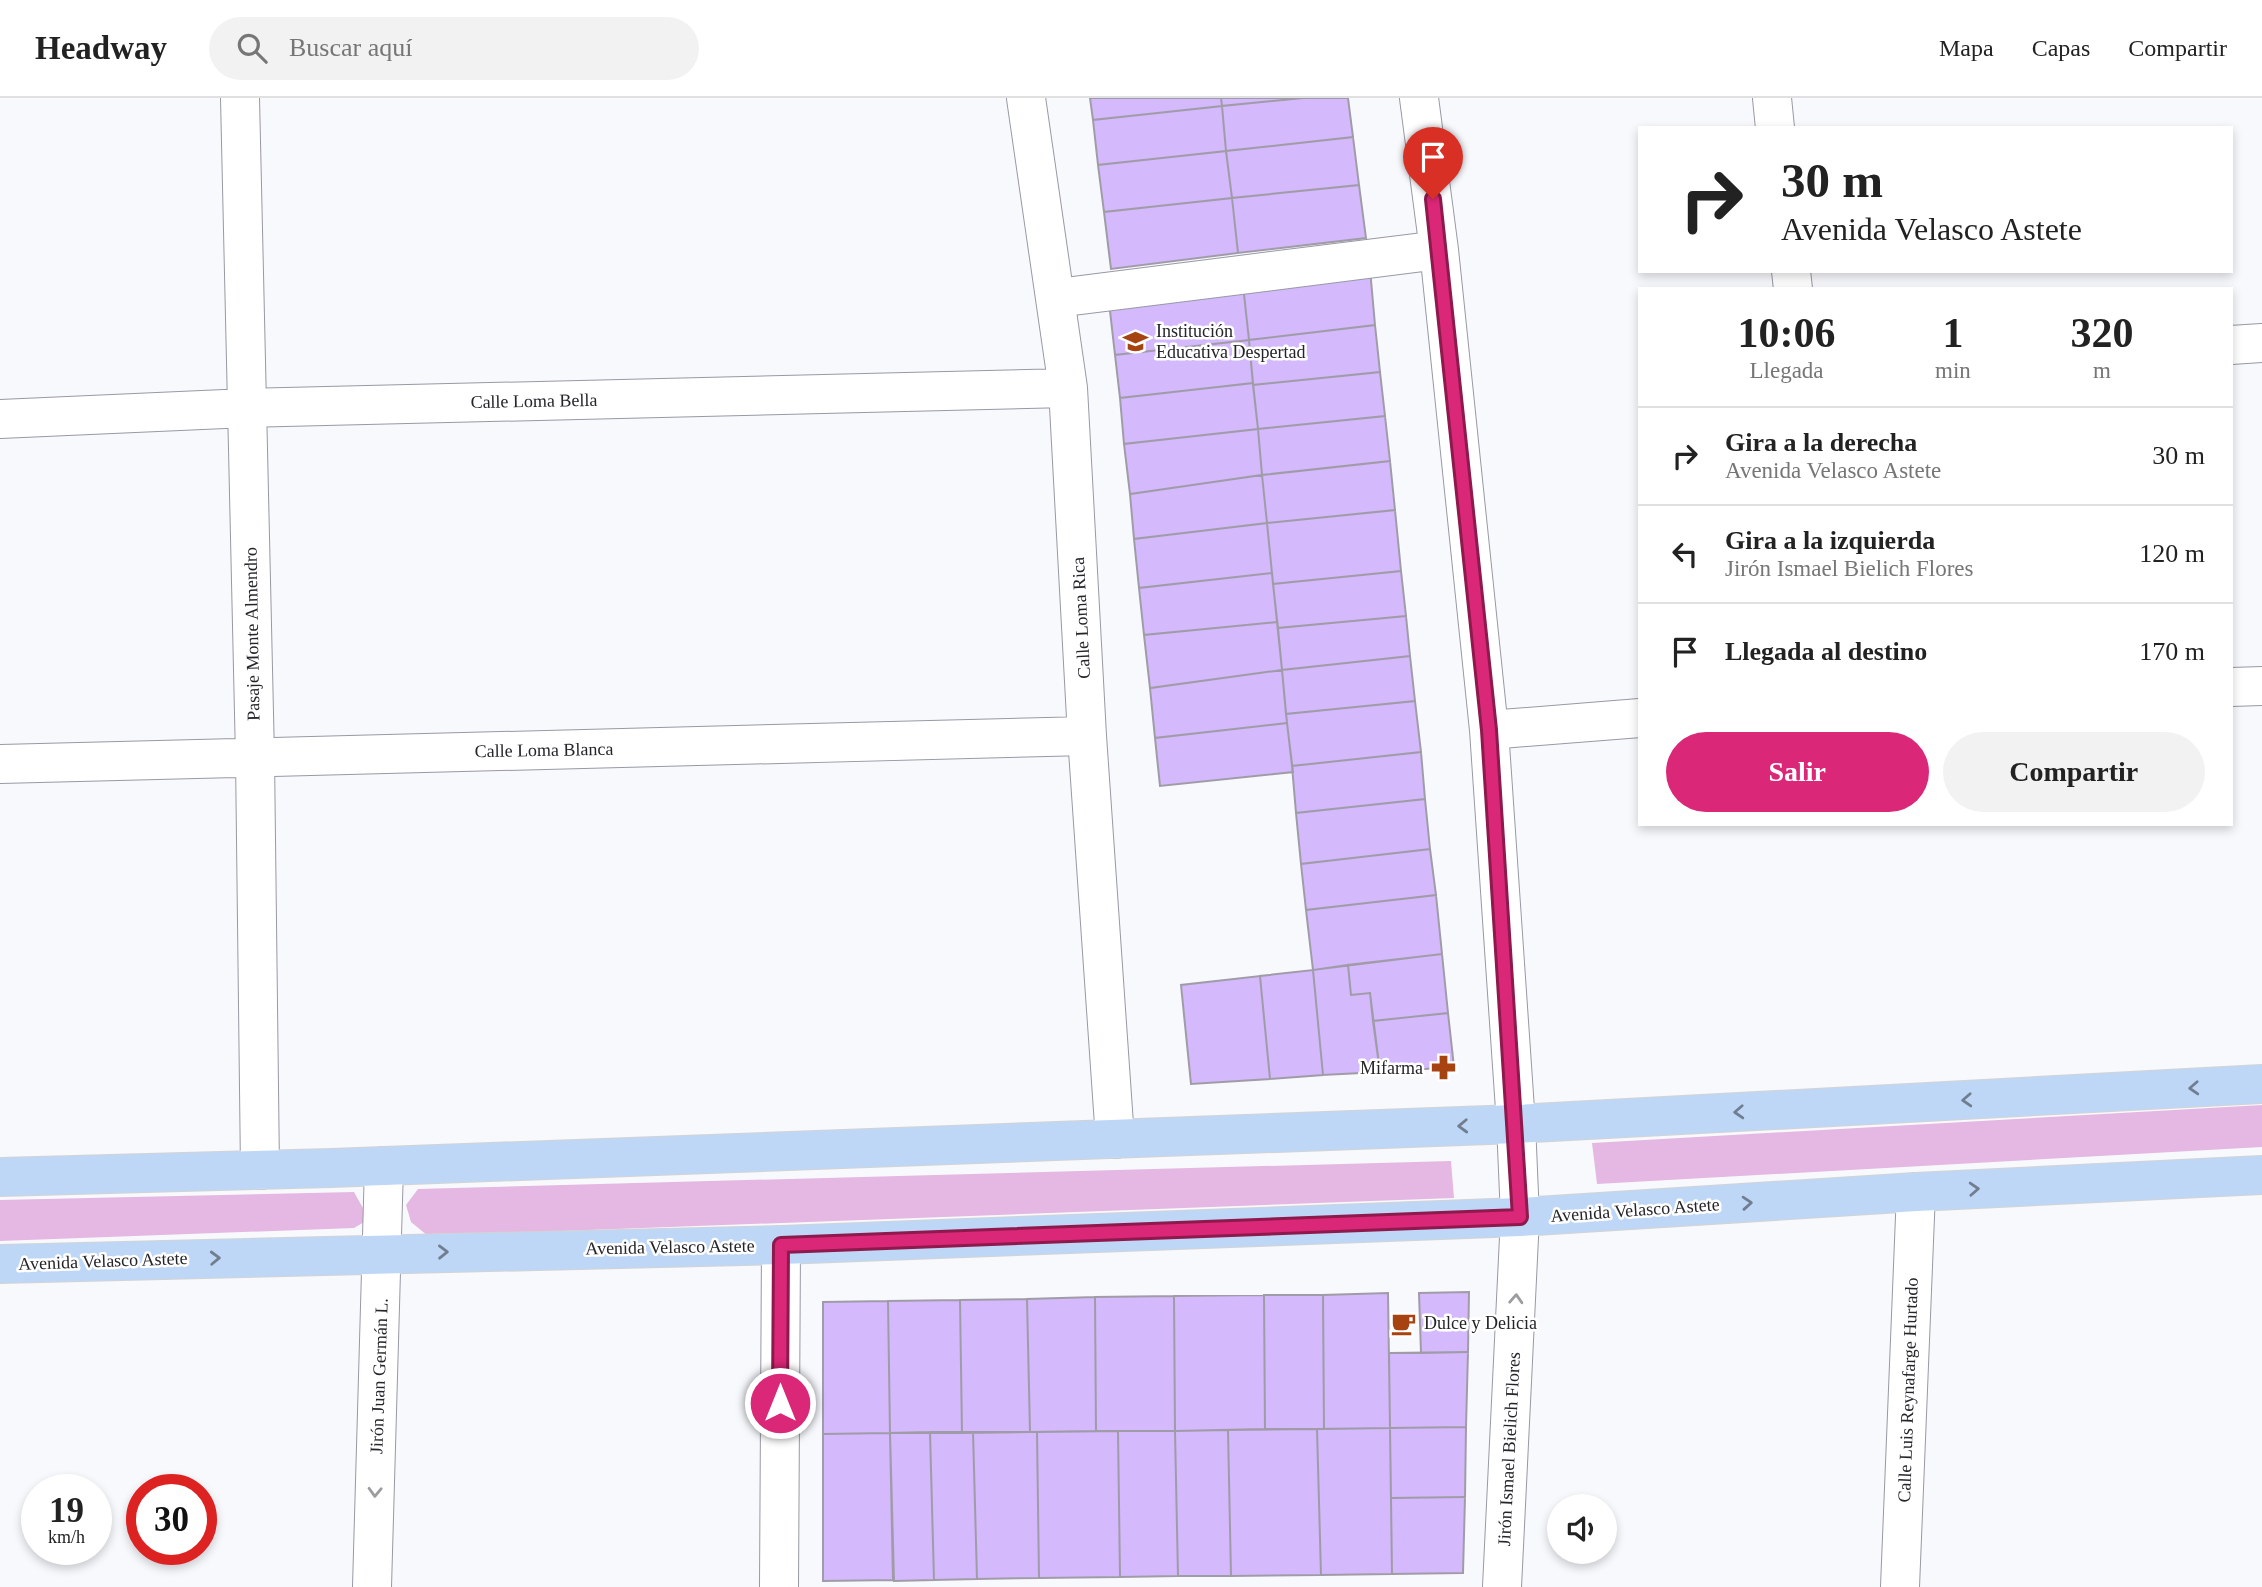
<!DOCTYPE html>
<html lang="es">
<meta charset="utf-8">
<style>
body{margin:0;font-family:"Times New Roman",serif;background:#f2f2f2;color:#222;height:100vh;display:flex;flex-direction:column;font-size:26px;white-space:nowrap}
*{box-sizing:border-box;margin:0}
p{font-size:23px;color:#767676}
.icon{flex:none;width:38px;height:38px;fill:none;stroke:currentColor;stroke-width:2;stroke-linecap:round;stroke-linejoin:round}
.map{position:relative;flex:1;overflow:hidden}
.drawer{position:absolute;left:1638px;top:189px;width:595px;height:539px;display:flex;flex-direction:column;background:#fff;border-radius:0px;box-shadow:0 4px 10px #0003}
.drawer>*{flex:none}
.top-card{position:absolute;left:1638px;top:28px;width:595px;height:147px;border-radius:0px;box-shadow:0 4px 10px #0003;background:#fff;color:#222;overflow:hidden}
.fabs{position:absolute;left:1547px;top:1396px;display:grid;gap:14px}
.fabs a{display:grid;place-items:center;width:70px;height:70px;border-radius:50%;background:#fff;box-shadow:0 4px 10px #0003;font-size:35px}
.speed{position:absolute;left:21px;top:1376px;display:flex;gap:14px;font-size:35px;font-weight:700;text-align:center}
.speed>*{display:grid;place-content:center;width:91px;height:91px;border-radius:50%;background:#fff;box-shadow:0 4px 10px #0003;line-height:1}
.speed small{font-size:18px;font-weight:400}
.speed .limit{border:10px solid #d22;background:#fff;color:#111}
.pin{position:absolute;display:grid;place-items:center;width:60px;height:60px;color:#fff;margin:-72px -30px;border-radius:50% 50% 50% 0;rotate:-45deg;box-shadow:0 0 7px #0007}
.pin .icon{rotate:45deg}
.me{position:absolute;width:77px;margin:-38px;rotate:0deg;stroke-linejoin:round;filter:drop-shadow(0 0 5px #0008)}
.turn{display:flex;align-items:center;gap:24px;height:147px;padding:0 28px;font-size:32px}
.turn .icon{width:91px;height:91px;stroke-width:2.5}
.turn b{display:block;font-size:49px;line-height:60px}
.eta{display:flex;justify-content:space-evenly;align-items:center;height:119px;text-align:center}
.eta b{font-size:42px;font-weight:800;line-height:49px}
.cta{display:flex;gap:14px;margin-top:auto;padding:14px 28px}
.cta a{flex:1;height:80px;border-radius:42px;background:#db2777;color:#fff;font-size:28px;font-weight:800;line-height:80px;text-align:center}
.cta a+a{background:#f2f2f2;color:#222}
ul{padding:0;list-style:none}
li{display:flex;align-items:center;gap:21px;height:98px;padding:0 28px;border-top:2px solid #e0e0e0}
li div{flex:1}
li b{display:block;font-size:26px}
li em{font-style:normal}
header{display:flex;align-items:center;gap:42px;box-sizing:border-box;height:98px;padding:0 35px;background:#fff;border-bottom:2px solid #e0e0e0}
header strong{font-size:33px}
nav{display:flex;gap:38px;margin-inline-start:auto;font-size:24px}
.search{width:490px;height:63px;background:#f2f2f2;display:flex;align-items:center;gap:18px;box-sizing:border-box;padding:0 24px;border-radius:38px;color:#767676;font-size:26px}
.map>svg:first-child{display:block}
.green{fill:#e4b8e2}
.building{fill:#d4b9fc;stroke:#a09ca7;stroke-width:2}
.lines{fill:none;stroke-linecap:round;stroke-linejoin:round}
.minor-casing{stroke:#9799a4;stroke-width:40}
.major-casing{stroke:#d3d3d4;stroke-width:40}
.minor{stroke:#fff;stroke-width:38}
.major{stroke:#bed7f7;stroke-width:38}
.oneway{stroke:#717e90}
.oneway2{stroke:#9c9c9f}
.route-casing{stroke:#8e194d;stroke-width:18}
.route{stroke:#db2777;stroke-width:12}
.labels{text-anchor:middle;dominant-baseline:central;stroke-width:5;stroke-linejoin:round;paint-order:stroke}
.poi-label{font-size:18px;fill:#242429;stroke:#fff;text-anchor:start}
.street-label{font-size:18px;fill:#242429;stroke:#fff}
</style>
<header>
<strong>Headway</strong>
<div class="search"><svg class="icon" aria-label="search" viewBox="0 0 24 24"><circle cx="10" cy="10" r="6"/><path d="M15 15l6 6"/></svg>Buscar aquí</div>
<nav><a>Mapa</a><a>Capas</a><a>Compartir</a></nav>
</header>
<div class="map">
<svg width="2262" height="1489" viewBox="0 0 2262 1489">
<rect width="100%" height="100%" fill="#f8f9fd"/>
<!-- green -->
<path class="green" d="M2262 1007V1049L1597 1086 1592 1045Z
M1451 1063 1454 1100 428 1138 411 1124 406 1107 418 1091Z
M354 1094 364 1112V1124L354 1130 0 1143V1102Z"/>
<!-- building -->
<path class="building" d="M1090 0H1221L1222 8 1093 22Z
M1221 0H1303L1222 8Z
M1303 0H1348L1353 39 1226 53 1222 8Z
M1222 8 1226 53 1098 67 1093 22Z
M1353 39 1359 87 1232 100 1226 53Z
M1226 53 1232 100 1104 114 1098 67Z
M1359 87 1366 140 1238 155 1232 100Z
M1232 100 1238 155 1111 171 1104 114Z
M1370 171 1375 227 1249 242 1243 187Z
M1243 187 1249 242 1115 257 1109 204Z
M1375 227 1380 274 1253 287 1249 242Z
M1249 242 1253 285 1120 300 1115 257Z
M1380 274 1385 318 1258 331 1253 287Z
M1253 285 1258 331 1124 346 1120 300Z
M1385 318 1390 363 1262 377 1258 331Z
M1258 331 1262 377 1130 396 1124 346Z
M1390 363 1395 412 1267 425 1262 377Z
M1262 377 1267 425 1134 441 1130 396Z
M1395 412 1401 473 1273 486 1267 425Z
M1267 425 1272 475 1139 490 1134 441Z
M1401 473 1406 518 1278 530 1273 486Z
M1272 475 1277 524 1144 537 1139 490Z
M1406 518 1410 558 1282 572 1278 530Z
M1277 524 1282 572 1150 590 1144 537Z
M1410 558 1415 603 1286 616 1282 572Z
M1282 572 1287 625 1155 640 1150 590Z
M1415 603 1421 654 1292 668 1286 616Z
M1287 625 1293 674 1160 688 1155 640Z
M1421 654 1425 701 1296 715 1292 668Z
M1425 701 1430 751 1301 766 1296 715Z
M1430 751 1436 797 1306 812 1301 766Z
M1436 797 1442 856 1313 872 1306 812Z
M1442 856 1448 915 1373 923 1370 895 1351 897 1348 867Z
M1348 867 1351 897 1370 895 1380 974 1323 977 1313 872Z
M1313 872 1323 977 1270 981 1260 878Z
M1260 878 1270 981 1191 986 1181 887Z
M1448 915 1454 969 1380 974 1373 923Z
M1469 1194 1468 1254 1421 1255 1419 1195Z
M1388 1195 1390 1330 1324 1331 1323 1197Z
M1264 1197H1323L1324 1331H1265Z
M1264 1197 1265 1331 1175 1333 1174 1198Z
M1174 1198 1175 1333H1096L1095 1199Z
M1095 1199 1096 1333 1030 1334 1027 1201Z
M1027 1201 1030 1334 962 1335 960 1202Z
M960 1202 962 1335H890L888 1203Z
M888 1203 890 1335 823 1336V1204Z
M1468 1254 1466 1329 1390 1330 1389 1255Z
M1466 1329 1465 1399 1391 1400 1390 1330Z
M1390 1330 1392 1476 1321 1477 1317 1331Z
M1317 1331 1321 1477 1231 1478 1228 1332Z
M1228 1332 1231 1478H1178L1175 1333Z
M1118 1333 1120 1479 1039 1480 1037 1334Z
M1118 1333H1175L1178 1478 1120 1479Z
M930 1334 934 1482 894 1483 890 1335Z
M930 1334H973L977 1481 934 1482Z
M973 1334H1037L1039 1480 977 1481Z
M890 1335 893 1482 823 1483V1336Z
M1465 1399 1463 1475 1392 1476 1391 1400Z"/>
<g class="lines">
<defs>
<path id="minor" d="M240 0 255 659 260 1072
M1026 0 1068 290 1087 638 1115 1041
M1419 0 1439 152 1489 632 1516 1026 1520 1119 1502 1489
M1772 0 1775 30
M1791 173 1793 191
M1057 200 1439 152
M2231 247 2262 245
M0 321 247 310 1068 290
M2231 589 2262 588
M1489 632 1640 620
M0 666 1087 638
M372 1489 384 1068
M779 1489 781 1147
M1900 1489 1916 1094"/>
<path id="major" d="M0 1079 331 1070 1516 1026 2262 986
M0 1166 781 1147 1520 1119 1916 1094 2262 1077"/>
</defs>
<!-- minor casing -->
<use href="#minor" class="minor-casing"/>
<!-- major casing -->
<use href="#major" class="major-casing"/>
<!-- minor -->
<use href="#minor" class="minor"/>
<!-- major -->
<use href="#major" class="major"/>
</g>
<!-- one-way arrows -->
<defs><path id="oneway-chevron" d="M-2-3.5L2.5 0L-2 3.5" fill="none" stroke-width="1.6" stroke-linecap="round" stroke-linejoin="round" transform="scale(1.75)"/></defs>
<g class="oneway">
<use href="#oneway-chevron" transform="translate(2194 990) rotate(177)"/>
<use href="#oneway-chevron" transform="translate(1967 1002) rotate(177)"/>
<use href="#oneway-chevron" transform="translate(1739 1014) rotate(177)"/>
<use href="#oneway-chevron" transform="translate(1463 1028) rotate(178)"/>
<use href="#oneway-chevron" transform="translate(1974 1091) rotate(-3)"/>
<use href="#oneway-chevron" transform="translate(1747 1105) rotate(-4)"/>
<use href="#oneway-chevron" transform="translate(443 1154) rotate(-1)"/>
<use href="#oneway-chevron" transform="translate(215 1160) rotate(-2)"/>
</g>
<g class="oneway2">
<use href="#oneway-chevron" transform="translate(1516 1201) rotate(-87)"/>
<use href="#oneway-chevron" transform="translate(375 1394) rotate(92)"/>
</g>
<g class="lines">
<defs>
<path id="route" d="M780 1305 781 1147 1520 1119 1489 632 1433 101"/>
</defs>
<!-- route casing -->
<use href="#route" class="route-casing"/>
<!-- route -->
<use href="#route" class="route"/>
</g>
<!-- icons -->
<defs>
<symbol id="school-bare" viewBox="-9 -9 18 18"><path d="M0-5L7-2L0 1L-7-2ZM-4 1L0 2.5L4 1V4Q0 6-4 4Z" fill="#a74311" stroke="#fff" stroke-width="2.5" paint-order="stroke"/></symbol>
<symbol id="pharmacy-bare" viewBox="-9 -9 18 18"><path d="M-2-6h4v4h4v4h-4v4h-4v-4h-4v-4h4Z" fill="#a74311" stroke="#fff" stroke-width="2.5" paint-order="stroke"/></symbol>
<symbol id="cafe-bare" viewBox="-9 -9 18 18"><path d="M-5.5-4.5H6V0H3Q3 3.5 0 3.5H-2.5Q-5.5 3.5-5.5 0ZM3-3.2v2h1.7v-2ZM-6 4.5H4V6H-6Z" fill="#a74311" stroke="#fff" stroke-width="2.5" paint-order="stroke"/></symbol>
</defs>
<g fill-rule="evenodd">
<use href="#school-bare" x="1118" y="226" width="35" height="35"/>
<use href="#pharmacy-bare" x="1426" y="952" width="35" height="35"/>
<use href="#cafe-bare" x="1386" y="1208" width="35" height="35"/>
</g>
<g class="labels">
<!-- poi labels -->
<g class="poi-label">
<text x="1156" y="233">Institución<tspan x="1156" dy="21">Educativa Despertad</tspan></text>
<text x="1423" y="970" text-anchor="end">Mifarma</text>
<text x="1424" y="1225">Dulce y Delicia</text>
</g>
<!-- street labels -->
<g class="street-label">
<text transform="translate(534 303) rotate(-1)">Calle Loma Bella</text>
<text transform="translate(1081 520) rotate(-93)">Calle Loma Rica</text>
<text transform="translate(252 536) rotate(-91)">Pasaje Monte Almendro</text>
<text transform="translate(544 652) rotate(-1)">Calle Loma Blanca</text>
<text transform="translate(1635 1112) rotate(-4)">Avenida Velasco Astete</text>
<text transform="translate(670 1149) rotate(-1)">Avenida Velasco Astete</text>
<text transform="translate(103 1163) rotate(-2)">Avenida Velasco Astete</text>
<text transform="translate(379 1278) rotate(-88)">Jirón Juan Germán L.</text>
<text transform="translate(1908 1292) rotate(-88)">Calle Luis Reynafarge Hurtado</text>
<text transform="translate(1509 1351) rotate(-87)">Jirón Ismael Bielich Flores</text>
</g>
</g>
</svg>
<div class="fabs">
<a><svg class="icon" aria-label="sound" viewBox="0 0 24 24"><path d="M4 9h4l5-4v14l-5-4H4zM17 9q2 3 0 6"/></svg></a>
</div>
<div class="speed"><div>19<small>km/h</small></div><div class="limit">30</div></div>
<div class="pin" style="left:1433px;top:101px;background:#d93025"><svg class="icon" aria-label="arrive" viewBox="0 0 24 24"><path d="M6 21V4h12l-3 4 3 4H6"/></svg></div>
<svg class="me" style="left:780px;top:1305px" viewBox="-20 -20 40 40"><circle r="17" fill="#db2777" stroke="#fff" stroke-width="3"/><path d="M0-11L8 9 0 5-8 9z" fill="#fff"/></svg>
<div class="top-card">
<div class="turn"><svg class="icon" aria-label="right" viewBox="0 0 24 24"><path d="M7 20v-9h11M14 6l5 5-5 5"/></svg><div><b>30 m</b>Avenida Velasco Astete</div></div>
</div>
<section class="drawer">
<div class="eta">
<div><b>10:06</b><p>Llegada</p></div>
<div><b>1</b><p>min</p></div>
<div><b>320</b><p>m</p></div>
</div>
<ul>
<li><svg class="icon" aria-label="right" viewBox="0 0 24 24"><path d="M7 20v-9h11M14 6l5 5-5 5"/></svg><div><b>Gira a la derecha</b><p>Avenida Velasco Astete</p></div><em>30 m</em></li>
<li><svg class="icon" aria-label="left" viewBox="0 0 24 24"><path d="M17 20v-9H6M10 6l-5 5 5 5"/></svg><div><b>Gira a la izquierda</b><p>Jirón Ismael Bielich Flores</p></div><em>120 m</em></li>
<li><svg class="icon" aria-label="arrive" viewBox="0 0 24 24"><path d="M6 21V4h12l-3 4 3 4H6"/></svg><div><b>Llegada al destino</b></div><em>170 m</em></li>
</ul>
<div class="cta"><a>Salir</a><a>Compartir</a></div>
</section>
</div>
